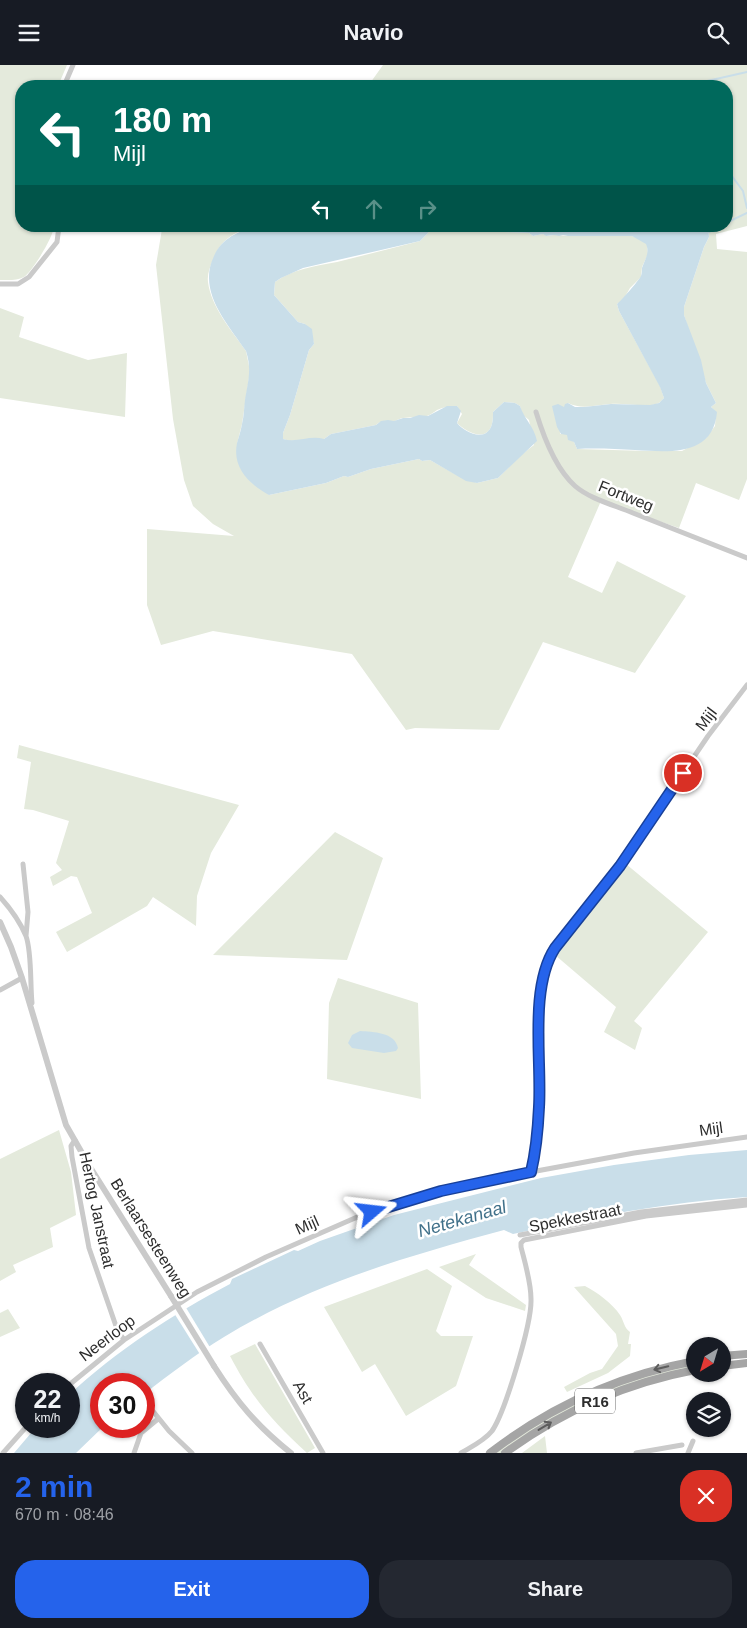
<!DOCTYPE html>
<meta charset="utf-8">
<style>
body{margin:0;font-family:Arial,sans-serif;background:#242831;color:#f1f3f6;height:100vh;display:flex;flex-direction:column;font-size:19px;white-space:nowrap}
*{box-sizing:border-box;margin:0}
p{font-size:16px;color:#9ea1a6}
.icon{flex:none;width:28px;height:28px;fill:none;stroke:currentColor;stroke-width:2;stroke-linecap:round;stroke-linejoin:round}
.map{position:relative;height:1388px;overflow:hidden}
.drawer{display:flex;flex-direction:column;background:#171b24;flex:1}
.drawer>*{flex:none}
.banner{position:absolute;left:15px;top:15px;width:718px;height:152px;border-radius:20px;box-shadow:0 1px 4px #0004;background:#00695c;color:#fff;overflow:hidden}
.needle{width:32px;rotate:218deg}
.tools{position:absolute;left:686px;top:1272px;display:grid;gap:10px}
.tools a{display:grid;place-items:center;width:45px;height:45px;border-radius:50%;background:#171b24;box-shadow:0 1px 4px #0004;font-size:25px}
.speed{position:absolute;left:15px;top:1308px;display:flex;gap:10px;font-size:25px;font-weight:700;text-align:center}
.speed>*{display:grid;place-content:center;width:65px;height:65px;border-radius:50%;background:#171b24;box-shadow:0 1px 4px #0004;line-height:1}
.speed small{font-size:12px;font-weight:400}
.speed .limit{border:8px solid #d22;background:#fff;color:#111}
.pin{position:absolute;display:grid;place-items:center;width:42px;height:42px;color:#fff;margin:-21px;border:2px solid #fff;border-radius:50%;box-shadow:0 1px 5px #0007}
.me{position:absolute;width:55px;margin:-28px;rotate:73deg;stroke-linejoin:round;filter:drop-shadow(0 0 4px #0008)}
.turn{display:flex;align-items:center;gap:18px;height:105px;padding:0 15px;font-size:22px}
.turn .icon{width:65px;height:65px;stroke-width:2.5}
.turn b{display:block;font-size:35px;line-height:42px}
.lanes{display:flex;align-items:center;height:48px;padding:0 15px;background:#0003;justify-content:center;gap:25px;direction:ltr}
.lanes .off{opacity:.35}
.round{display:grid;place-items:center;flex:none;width:52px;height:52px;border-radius:20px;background:#242831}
.headline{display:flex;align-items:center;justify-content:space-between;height:85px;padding:0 15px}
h1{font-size:30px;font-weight:800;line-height:38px;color:#2563eb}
.action{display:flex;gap:10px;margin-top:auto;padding:10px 15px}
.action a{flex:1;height:58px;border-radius:20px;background:#2563eb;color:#fff;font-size:20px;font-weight:800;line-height:58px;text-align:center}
.action a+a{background:#242831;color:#f1f3f6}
header{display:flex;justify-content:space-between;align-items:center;height:65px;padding:0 15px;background:#171b24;font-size:22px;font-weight:800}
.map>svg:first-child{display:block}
.green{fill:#e4eadc}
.water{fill:#c9dee9}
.pier{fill:#fff}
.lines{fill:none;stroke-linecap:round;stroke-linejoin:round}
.stream{stroke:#c9dee9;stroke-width:2}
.minor{stroke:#cacaca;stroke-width:5}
.tertiary{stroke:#cacaca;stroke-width:6}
.primary{stroke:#a5a5a5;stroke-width:8}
.tertiary-bridge{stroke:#cacaca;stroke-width:6}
.oneway{stroke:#5d5d5d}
.route-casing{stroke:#184099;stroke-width:12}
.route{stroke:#2563eb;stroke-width:9}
.labels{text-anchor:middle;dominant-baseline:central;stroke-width:5;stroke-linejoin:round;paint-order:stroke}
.shield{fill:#fff;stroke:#6c6c6c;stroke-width:1}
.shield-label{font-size:15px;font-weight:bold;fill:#2d2d2d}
.street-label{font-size:16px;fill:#2d2d2d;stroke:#fff}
.water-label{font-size:18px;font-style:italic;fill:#41718a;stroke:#fff}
</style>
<header><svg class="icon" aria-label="menu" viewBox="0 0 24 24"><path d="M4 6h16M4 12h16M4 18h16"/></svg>Navio<svg class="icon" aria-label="search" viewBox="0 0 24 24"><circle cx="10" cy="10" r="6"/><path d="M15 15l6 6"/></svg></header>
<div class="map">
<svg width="747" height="1388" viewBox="0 0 747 1388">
<rect width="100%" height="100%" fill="#fff"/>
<!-- green -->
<path class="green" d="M0 0H67L58 21H21V161H54C54 171 32 207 24 212 17 216 7 215 0 215Z
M383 0H747V161L716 169 717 184 747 187V414L739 435 696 418 679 463 601 436 568 512 602 528 617 496 686 531 635 608 543 577 499 665 415 663 406 665 352 589 213 566 161 580 147 540V464L234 471 213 459 193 441 184 415 173 354 156 200 162 164 165 161H257C236 166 221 173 213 195 210 202 207 209 208 217 211 242 232 266 246 286L250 306 242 359 237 379 269 430 326 418 344 411 348 412 371 404 419 394 422 396 430 395 453 408 477 418 498 413 521 390 534 380 529 355 522 349 520 341 515 338 504 337 493 347C493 351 493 355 492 359 487 378 466 367 457 358L462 349 457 341C450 341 444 342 437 345 434 347 430 350 427 351 419 352 410 352 403 353 401 353 397 355 395 356 387 357 383 354 376 360L331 369 324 374 290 376 283 374V368L290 350 309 285 314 279 312 271 305 259 298 257 274 230 275 217C293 204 315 201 337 197 365 190 393 183 420 176L428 168 429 161H482L485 166 529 168 533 171 543 169 547 171 554 170 568 171H632L643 175 647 179 648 189 642 202 641 212 630 223 623 235 617 239 619 246 660 321 664 333C660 338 656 340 650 340 637 341 623 338 610 339 595 340 582 345 568 338L560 369H567L574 377 577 384 648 386H682L706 373 715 361 716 347 711 342 716 338 706 318 684 250V242L704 182 709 172 708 161H726V21H368Z
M0 243 24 252 19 272 88 295 127 288 125 352 0 333Z
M19 680 239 740 211 788 197 831 196 861 153 832 147 841 67 887 56 867 92 848 77 812 71 811 53 821 50 812 62 805 56 798 69 756 33 745 24 744 31 697 17 693Z
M335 767 383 793 347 895 213 890Z
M626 799 708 867 634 956 642 963 635 985 604 967 616 942 555 890Z
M338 913 418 938 421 1034 327 1014 329 938Z
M59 1065 71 1107 76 1150 50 1163 53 1182 13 1200 16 1207 0 1216V1094Z
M476 1189 469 1200 526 1240 525 1246 486 1233 439 1202Z
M427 1204 452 1221 436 1266 441 1271H473L456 1321 406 1351 375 1299 362 1307 324 1242Z
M585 1221C598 1228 612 1238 620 1250 624 1256 624 1263 630 1267L628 1279H631L630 1291 608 1308 567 1327 564 1322 590 1308 602 1304 618 1281 616 1269 574 1222Z
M8 1244 20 1263 0 1272V1248Z
M255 1279 315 1383 307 1388C272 1356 252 1333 230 1291Z
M695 1297V1304L621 1324 502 1388H493L544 1353 618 1318Z
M545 1371 547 1388H522Z"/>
<!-- water -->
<path class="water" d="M257 161H429L428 168 420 176 303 203 281 213 275 217 274 230 298 257 305 259 312 264 314 279 309 285 290 350 283 368V374C297 378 310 370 324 374L331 369 376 360 381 356 388 355 394 356 403 353H410L419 350 428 351 447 341H457L461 346 457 358C465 368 487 378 492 359 493 355 493 351 493 347L504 337 515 338 520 341C524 354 534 361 537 376L498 413 477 418 466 416 430 395 422 396 419 394 371 404 348 412 344 411 326 418 269 430C249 419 232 403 237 378 239 371 241 365 242 359 244 351 244 343 245 335 248 316 252 305 246 286 227 258 197 226 214 191 222 173 239 166 257 161Z
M482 161H708L709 172 704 182 684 242V250L701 295 706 318 716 338 711 342 717 347C713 392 669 387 635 385 616 384 596 383 577 384L574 377 568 375 567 370 561 369 557 362 552 341 558 339 564 342 565 339 568 338 575 342H584L611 339 650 340 659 338 664 333 660 322 619 246 617 239C620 237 640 214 641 211 642 208 642 205 642 203 645 194 650 188 646 179L632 171H568L563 170 559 171 554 170 546 171 543 169 533 171 529 168 485 166Z
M360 966C373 967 395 967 398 983L396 986 384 988 352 983 348 978 352 970Z
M747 1085V1132C668 1137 591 1152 513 1169L504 1165C408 1191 311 1219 224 1272 196 1289 170 1309 144 1329V1319H101V1361H104L76 1388H14L37 1361H69V1330C116 1286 173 1249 230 1219L232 1214 294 1185 298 1186 320 1176 394 1150 541 1113 614 1100 689 1090Z"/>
<!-- pier -->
<path class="pier" d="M185 1241 211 1284 201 1291 174 1248Z"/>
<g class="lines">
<!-- stream -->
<path class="stream" d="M685 21 747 7
M726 103 743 126 747 143
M726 158 747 148
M709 167 720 161"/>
<!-- minor -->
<path class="minor" d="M64 21 73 0
M0 219H18L29 212 57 177 59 161
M536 347C543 370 556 404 575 421 590 434 614 440 633 448 671 463 709 478 747 493
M23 799 28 847 26 871
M0 832C10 843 20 857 26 871 32 888 30 919 32 938
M0 925 22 913
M75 1075 71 1081 72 1092 89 1183 117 1264 124 1275
M531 1107C535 1086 538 1064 539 1042 542 995 529 924 555 883L620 801 708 671 747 620
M520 1170 641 1147 747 1135
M260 1279 323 1388
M69 1320 124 1275 197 1227 266 1192 355 1153 441 1126 531 1107 634 1088 747 1072
M144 1335 169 1366 192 1388
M3 1388 27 1361
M134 1388 141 1368 158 1354
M461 1388C471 1382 484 1376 492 1366 505 1347 532 1258 531 1234 531 1217 525 1198 521 1182V1178L524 1175 646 1151 747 1140
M636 1388 682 1380
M688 1388 693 1376"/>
<!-- tertiary -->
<path class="tertiary" d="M0 857 11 882 22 913 66 1060 90 1102 171 1231
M214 1301C237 1337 257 1361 291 1388"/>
<!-- primary -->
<path class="primary" d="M722 1291 747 1289
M722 1301 747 1298
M490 1388C551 1341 620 1310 695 1296
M505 1388C561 1347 626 1318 695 1305"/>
<!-- tertiary-bridge -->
<path class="tertiary-bridge" d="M171 1231 214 1301"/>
</g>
<!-- one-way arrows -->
<defs><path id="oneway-shaft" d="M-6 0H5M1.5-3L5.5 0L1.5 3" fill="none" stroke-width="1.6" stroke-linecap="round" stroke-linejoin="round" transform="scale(1.25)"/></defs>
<g class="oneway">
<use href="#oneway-shaft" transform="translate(661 1303) rotate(166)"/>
<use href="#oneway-shaft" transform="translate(545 1361) rotate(-31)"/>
</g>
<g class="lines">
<defs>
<path id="route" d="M372 1147 441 1126 531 1107C536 1086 538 1064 539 1042 542 996 529 923 555 883L620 801 683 708"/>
</defs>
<!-- route casing -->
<use href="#route" class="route-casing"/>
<!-- route -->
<use href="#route" class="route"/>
</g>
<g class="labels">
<!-- shield labels -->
<rect class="shield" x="575" y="1323.5" width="40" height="25" rx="4"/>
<g class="shield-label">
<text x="595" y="1336">R16</text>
</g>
<!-- street labels -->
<g class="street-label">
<text transform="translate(626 431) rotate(22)">Fortweg</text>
<text transform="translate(706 654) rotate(-53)">Mijl</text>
<text transform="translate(711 1064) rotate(-8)">Mijl</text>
<text transform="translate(97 1145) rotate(78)">Hertog Janstraat</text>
<text transform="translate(575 1153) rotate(-11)">Spekkestraat</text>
<text transform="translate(307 1160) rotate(-24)">Mijl</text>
<text transform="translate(151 1173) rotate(58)">Berlaarsesteenweg</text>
<text transform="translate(107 1273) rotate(-37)">Neerloop</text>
<text transform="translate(303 1327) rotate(60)">Ast</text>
</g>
<!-- water labels -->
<g class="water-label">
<text transform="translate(462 1154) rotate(-16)">Netekanaal</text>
</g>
</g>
</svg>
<div class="tools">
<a><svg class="needle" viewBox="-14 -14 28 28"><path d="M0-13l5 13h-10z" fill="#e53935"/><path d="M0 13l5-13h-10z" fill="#9ea1a6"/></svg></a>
<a><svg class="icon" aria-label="layers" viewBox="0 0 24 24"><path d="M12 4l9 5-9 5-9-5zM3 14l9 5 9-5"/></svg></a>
</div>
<div class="speed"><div>22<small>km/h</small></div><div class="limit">30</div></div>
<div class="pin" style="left:683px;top:708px;background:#d93025"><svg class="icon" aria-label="arrive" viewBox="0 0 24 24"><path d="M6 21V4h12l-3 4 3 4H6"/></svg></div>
<svg class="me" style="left:372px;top:1147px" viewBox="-20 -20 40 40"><path d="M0-17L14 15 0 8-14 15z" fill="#2563eb" stroke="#fff" stroke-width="4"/></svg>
<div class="banner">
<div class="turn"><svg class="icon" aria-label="left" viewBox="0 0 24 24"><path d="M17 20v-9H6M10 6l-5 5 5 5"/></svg><div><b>180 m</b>Mijl</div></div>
<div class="lanes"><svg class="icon" aria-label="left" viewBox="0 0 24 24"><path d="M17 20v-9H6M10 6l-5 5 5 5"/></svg><svg class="icon off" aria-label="ahead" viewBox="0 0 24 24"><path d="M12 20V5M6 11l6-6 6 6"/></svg><svg class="icon off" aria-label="right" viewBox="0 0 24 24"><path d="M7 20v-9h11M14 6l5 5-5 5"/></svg></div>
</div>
</div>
<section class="drawer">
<div class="headline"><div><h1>2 min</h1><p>670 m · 08:46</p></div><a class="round" style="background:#d93025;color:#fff"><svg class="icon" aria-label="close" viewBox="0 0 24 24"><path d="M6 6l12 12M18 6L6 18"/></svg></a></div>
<div class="action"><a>Exit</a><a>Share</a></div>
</section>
